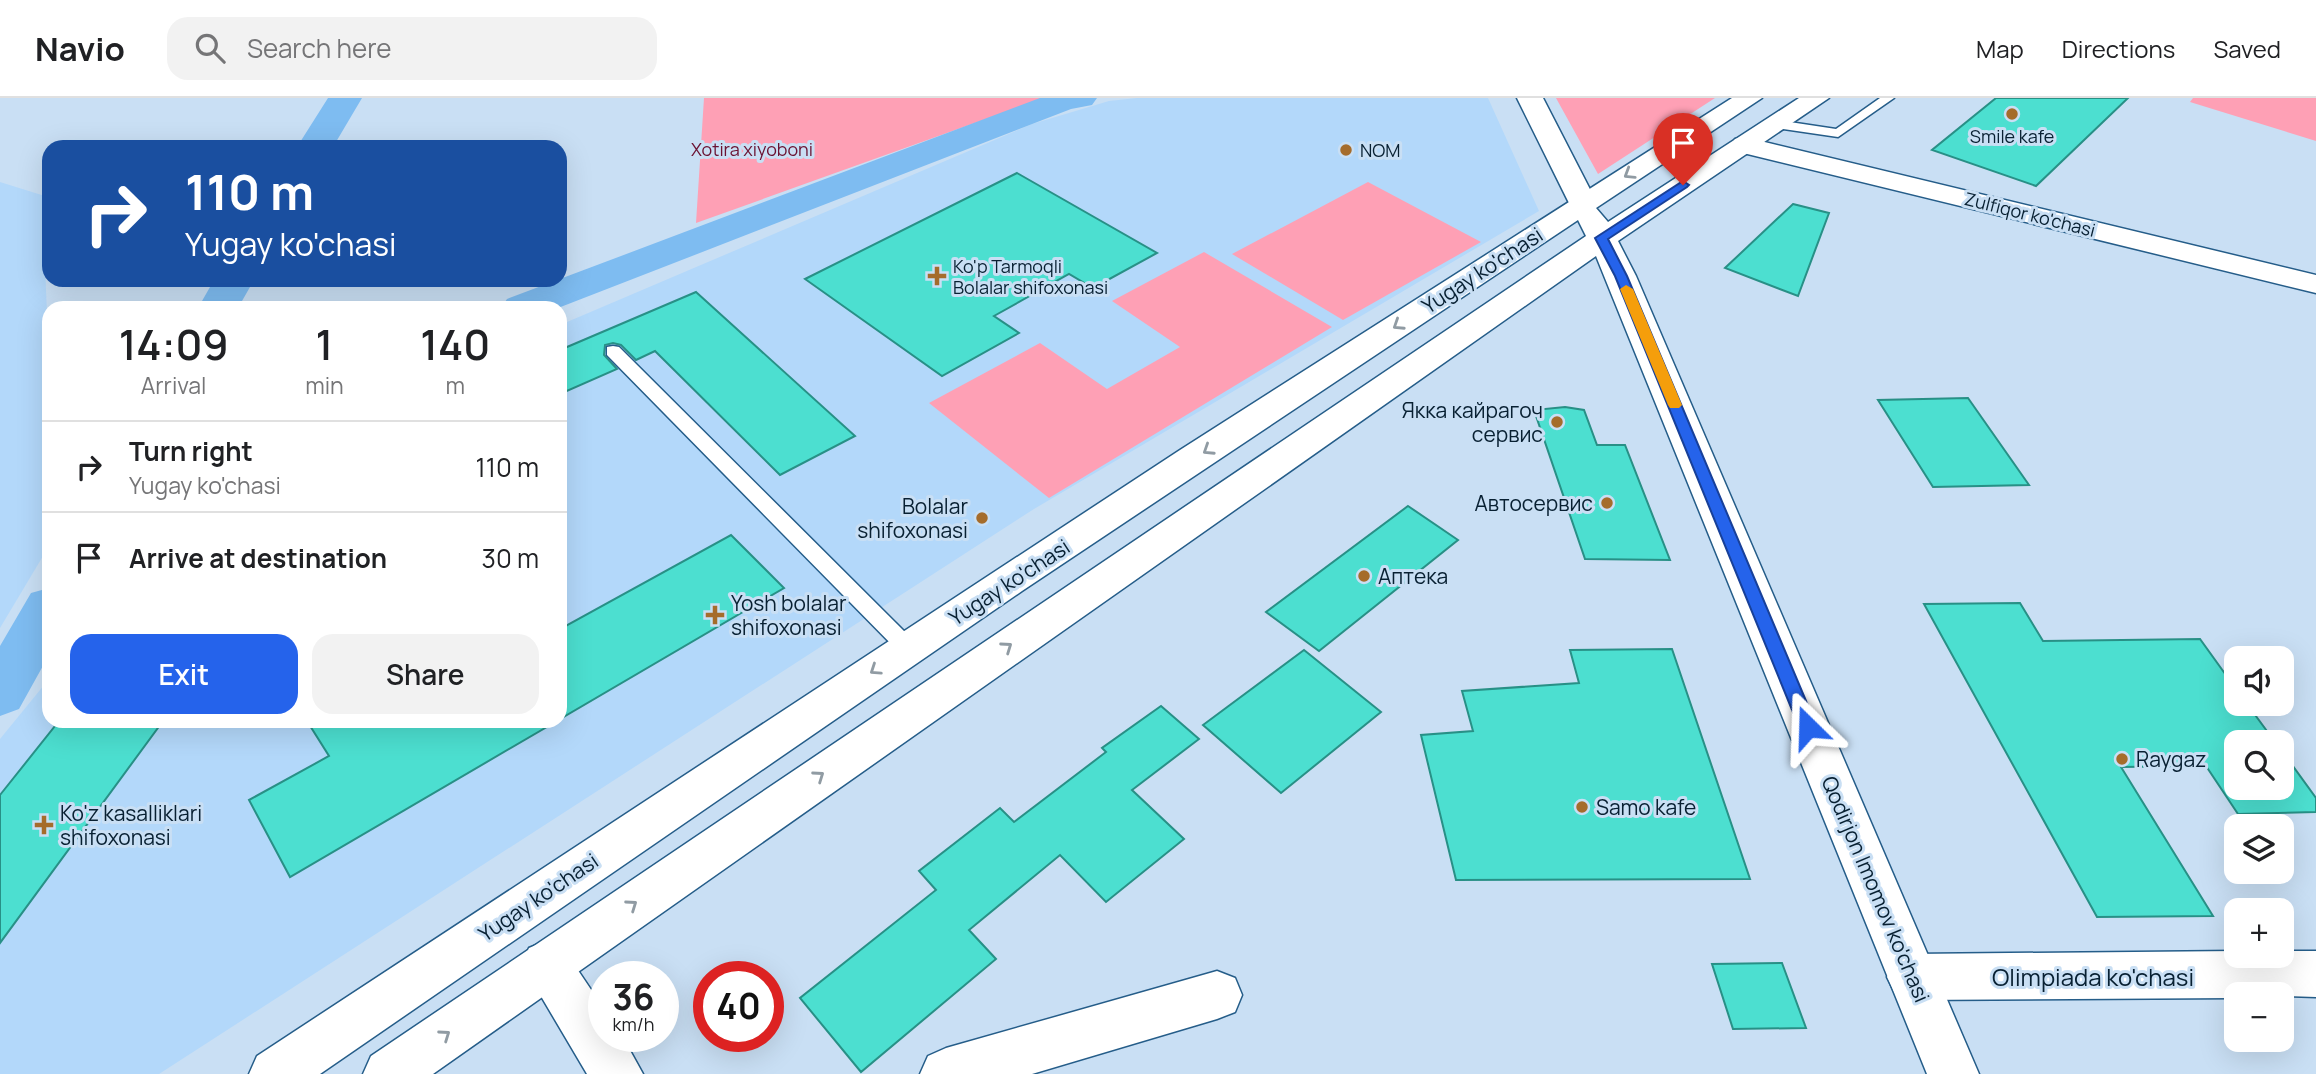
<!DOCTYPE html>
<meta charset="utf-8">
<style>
body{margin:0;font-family:Manrope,sans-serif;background:#f2f2f2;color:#202124;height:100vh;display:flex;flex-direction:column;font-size:26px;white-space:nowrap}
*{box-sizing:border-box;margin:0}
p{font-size:23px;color:#757577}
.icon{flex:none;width:38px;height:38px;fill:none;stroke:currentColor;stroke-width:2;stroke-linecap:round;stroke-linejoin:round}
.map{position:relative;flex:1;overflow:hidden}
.sheet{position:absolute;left:42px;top:203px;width:525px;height:427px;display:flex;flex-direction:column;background:#fff;border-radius:21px;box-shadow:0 7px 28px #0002}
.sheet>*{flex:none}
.guide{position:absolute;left:42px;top:42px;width:525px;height:147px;border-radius:21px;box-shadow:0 7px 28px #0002;background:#1a4fa0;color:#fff;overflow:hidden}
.tools{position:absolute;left:2224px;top:548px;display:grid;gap:14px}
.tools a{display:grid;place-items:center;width:70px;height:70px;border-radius:14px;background:#fff;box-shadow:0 7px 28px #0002;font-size:35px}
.speed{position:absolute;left:588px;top:863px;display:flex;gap:14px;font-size:35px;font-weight:700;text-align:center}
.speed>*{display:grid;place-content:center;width:91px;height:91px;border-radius:50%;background:#fff;box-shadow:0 7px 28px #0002;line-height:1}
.speed small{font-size:18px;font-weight:400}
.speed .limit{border:10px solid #d22;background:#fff;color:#111}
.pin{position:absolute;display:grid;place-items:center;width:60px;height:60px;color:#fff;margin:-72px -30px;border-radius:50% 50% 50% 0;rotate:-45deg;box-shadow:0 0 7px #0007}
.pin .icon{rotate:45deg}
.me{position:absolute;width:77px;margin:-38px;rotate:338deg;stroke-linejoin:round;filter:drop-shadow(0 0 5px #0008)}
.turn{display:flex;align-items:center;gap:24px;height:147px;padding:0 28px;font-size:32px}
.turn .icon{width:91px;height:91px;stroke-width:2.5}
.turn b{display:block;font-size:49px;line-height:60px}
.eta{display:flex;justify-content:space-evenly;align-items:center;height:119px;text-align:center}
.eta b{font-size:42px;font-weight:600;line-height:49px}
.action{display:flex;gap:14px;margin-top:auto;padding:14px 28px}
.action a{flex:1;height:80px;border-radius:21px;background:#2563eb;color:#fff;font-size:28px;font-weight:600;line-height:80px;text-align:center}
.action a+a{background:#f2f2f2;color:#202124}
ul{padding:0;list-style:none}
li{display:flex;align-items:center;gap:21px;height:91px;padding:0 28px;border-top:2px solid #e0e0e0}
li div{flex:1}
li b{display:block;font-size:26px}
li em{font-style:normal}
header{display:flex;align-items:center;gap:42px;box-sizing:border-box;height:98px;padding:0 35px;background:#fff;border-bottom:2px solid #e0e0e0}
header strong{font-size:33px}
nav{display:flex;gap:38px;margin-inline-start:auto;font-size:24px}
.search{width:490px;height:63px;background:#f2f2f2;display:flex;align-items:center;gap:18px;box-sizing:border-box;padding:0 24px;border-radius:21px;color:#757577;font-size:26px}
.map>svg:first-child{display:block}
.built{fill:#b3d8fa}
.green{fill:#fea0b5}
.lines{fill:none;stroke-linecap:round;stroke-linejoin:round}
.canal{fill:#7ebcf1;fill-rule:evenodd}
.building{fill:#4cdfd0;stroke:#289086;stroke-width:2}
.lane-casing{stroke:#255d89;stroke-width:3}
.street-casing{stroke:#255d89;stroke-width:3}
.secondary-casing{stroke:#255d89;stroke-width:3}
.lane{fill:#fff;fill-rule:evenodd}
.street{fill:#fff;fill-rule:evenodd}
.secondary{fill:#fff;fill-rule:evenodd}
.oneway{stroke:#909ba3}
.route{fill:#2563eb;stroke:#184099;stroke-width:2}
.slow{fill:#f59e0b}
.poi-dot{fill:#a56c2b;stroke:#c9dff4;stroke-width:2.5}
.labels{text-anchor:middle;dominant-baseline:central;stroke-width:6;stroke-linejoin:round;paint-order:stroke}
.far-poi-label{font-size:18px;fill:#082032;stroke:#c9dff4;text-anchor:start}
.far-park-label{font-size:18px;fill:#6b1232;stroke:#c9dff4}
.far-street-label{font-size:18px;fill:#082032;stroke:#c9dff4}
.street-label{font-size:21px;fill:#082032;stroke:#c9dff4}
.poi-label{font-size:21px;fill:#082032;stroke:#c9dff4;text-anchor:start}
.near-street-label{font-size:24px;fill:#082032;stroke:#c9dff4}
</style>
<header>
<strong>Navio</strong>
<div class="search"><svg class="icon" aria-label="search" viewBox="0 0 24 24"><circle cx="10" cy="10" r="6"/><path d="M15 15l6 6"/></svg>Search here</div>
<nav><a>Map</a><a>Directions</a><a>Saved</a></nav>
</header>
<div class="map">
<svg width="2316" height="976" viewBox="0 0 2316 976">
<rect width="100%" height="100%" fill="#c9dff4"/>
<!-- built -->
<path class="built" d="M1137 0H1488L1539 113 1034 411 159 976H0V641L49 581V623H560V227L1032 26 1109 3Z
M0 84 48 99 44 143 49 264V448L0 530Z"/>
<!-- green -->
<path class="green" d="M704 0H1052L1042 1 696 125Z
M1556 0H1715L1598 76Z
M2193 0H2316V43L2190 4Z
M1368 84 1481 144 1343 222 1232 156Z
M1204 154 1332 229 1049 400 929 305 1040 245 1107 291 1180 249 1112 203Z"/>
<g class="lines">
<!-- canal -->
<path class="canal" d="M328 0H362L333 49H297Z
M1040 0H1097L1092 7 1071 11 558 210H501L507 201Z
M214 182H254L238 210H198Z
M49 490V557L19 611 0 618V548L31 495Z"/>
</g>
<!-- building -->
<path class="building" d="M1996 0H2128L2036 88 1932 52Z
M1017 75 1157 155 1093 190 1069 176 994 218 1019 235 942 278 805 181Z
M1793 106 1829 115 1798 198 1725 170Z
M696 194 855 338 780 377 655 253 636 262 621 247 613 245 605 247 604 257 617 271 560 296V252Z
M1968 300 2029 387 1933 389 1878 302Z
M1565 309 1584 312 1597 347H1625L1670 462 1585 461 1534 312Z
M1408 408 1458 442 1319 553 1266 514Z
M731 437 784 490 560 621V531Z
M2020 505 2043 543 2200 541 2236 591V606H2247L2275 644H2236V690H2282V653L2316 700V714L2238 716 2206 668 2121 669 2213 818 2097 819 1924 506Z
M1672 551 1750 781 1456 782 1421 637 1473 633 1462 593 1579 585 1570 552Z
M1304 552 1381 614 1281 695 1203 627Z
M1161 608 1199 641 1132 692 1184 741 1106 804 1060 757 969 832 996 861 861 974 800 900 936 792 919 773 1000 710 1014 724 1106 654 1102 650Z
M59 623H163L0 845V697Z
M307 623H557L290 779 249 702 329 658Z
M1782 865 1806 930 1733 931 1712 866Z"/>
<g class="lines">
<defs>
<path id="lane" d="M1880 0H1894L1838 39 1776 30 1769 26 1776 22 1836 31Z
M613 248 619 249 915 544 918 550 915 556H901L607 257V249Z"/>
<path id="street" d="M1517 0H1543L1597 105 1593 111 1583 113 1573 111 1569 105Z
M1744 39 2316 177V195L1735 53 1731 47 1735 41Z
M546 843 563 850 604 911V938H622L643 976H587L522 866 529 850Z
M2236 853V858H2282V853H2316V899L2236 896V900L1912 902 1895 895 1887 879 1895 863 1912 856Z
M1217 873 1235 880 1242 897 1235 914 1217 921 1032 976H920L928 958 946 950Z"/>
<path id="secondary" d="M1732 0H1762L1596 110 1608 124 1799 0H1829L1618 143 1636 178 1979 976H1927L1596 158 433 976H363L371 958 1586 138 1578 122 1022 493 320 976H249L257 958 1180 352Z"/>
</defs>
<!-- lane casing -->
<use href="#lane" class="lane-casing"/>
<!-- street casing -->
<use href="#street" class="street-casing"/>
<!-- secondary casing -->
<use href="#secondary" class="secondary-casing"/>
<!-- lane -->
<use href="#lane" class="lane"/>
<!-- street -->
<use href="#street" class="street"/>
<!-- secondary -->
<use href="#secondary" class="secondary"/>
</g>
<!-- one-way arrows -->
<defs><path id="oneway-chevron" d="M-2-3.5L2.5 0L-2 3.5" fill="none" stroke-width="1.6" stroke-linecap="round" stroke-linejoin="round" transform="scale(1.75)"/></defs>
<g class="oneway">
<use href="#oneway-chevron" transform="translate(1629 76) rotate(148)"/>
<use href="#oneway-chevron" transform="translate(1398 227) rotate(147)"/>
<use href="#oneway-chevron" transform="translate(1208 352) rotate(147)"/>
<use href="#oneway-chevron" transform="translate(1007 549) rotate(-35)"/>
<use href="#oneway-chevron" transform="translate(875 572) rotate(146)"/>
<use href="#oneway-chevron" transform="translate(819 678) rotate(-35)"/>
<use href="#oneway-chevron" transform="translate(632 807) rotate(-35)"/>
<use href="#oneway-chevron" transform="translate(445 937) rotate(-35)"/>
</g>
<!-- route -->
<path class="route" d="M1683 83 1689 87 1687 89 1608 141 1627 178 1817 629 1808 636 1799 629 1615 178 1595 140Z"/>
<!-- slow -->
<path class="slow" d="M1626 187 1633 191 1682 307 1679 310H1670L1668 307 1620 191Z"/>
<!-- markers -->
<g class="poi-dot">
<circle cx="2012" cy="16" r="7"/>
<circle cx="1346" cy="52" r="7"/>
<path d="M933.5 167.5h7v7h7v7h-7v7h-7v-7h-7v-7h7z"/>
<circle cx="1557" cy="324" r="7"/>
<circle cx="1607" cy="405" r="7"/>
<circle cx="982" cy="420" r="7"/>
<circle cx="1364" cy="478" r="7"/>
<path d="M711.5 506.5h7v7h7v7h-7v7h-7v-7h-7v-7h7z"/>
<circle cx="2122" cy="661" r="7"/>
<circle cx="1582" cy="709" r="7"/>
<path d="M40.5 716.5h7v7h7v7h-7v7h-7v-7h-7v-7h7z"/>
</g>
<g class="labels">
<!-- far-poi labels -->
<g class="far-poi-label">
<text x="2012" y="38" text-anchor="middle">Smile kafe</text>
<text x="1360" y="52">NOM</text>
<text x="953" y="168">Ko'p Tarmoqli<tspan x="953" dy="21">Bolalar shifoxonasi</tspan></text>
</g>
<!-- far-park labels -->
<g class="far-park-label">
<text x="752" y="51">Xotira xiyoboni</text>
</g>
<!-- far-street labels -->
<g class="far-street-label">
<text transform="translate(2030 116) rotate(14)">Zulfiqor ko'chasi</text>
</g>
<!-- street labels -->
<g class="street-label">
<text transform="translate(1482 172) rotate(-33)">Yugay ko'chasi</text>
<text transform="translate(1009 484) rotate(-33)">Yugay ko'chasi</text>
<text transform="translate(1876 791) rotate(67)">Qodirjon Imomov ko'chasi</text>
<text transform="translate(538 799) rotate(-34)">Yugay ko'chasi</text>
</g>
<!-- poi labels -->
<g class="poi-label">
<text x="1543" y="312" text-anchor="end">Якка кайрагоч<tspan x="1543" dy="24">сервис</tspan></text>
<text x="1593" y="405" text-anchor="end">Автосервис</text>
<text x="968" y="408" text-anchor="end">Bolalar<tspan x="968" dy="24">shifoxonasi</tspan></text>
<text x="1378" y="478">Аптека</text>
<text x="731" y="505">Yosh bolalar<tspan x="731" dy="24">shifoxonasi</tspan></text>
<text x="2136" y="661">Raygaz</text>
<text x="1596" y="709">Samo kafe</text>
<text x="60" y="715">Ko'z kasalliklari<tspan x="60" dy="24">shifoxonasi</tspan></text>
</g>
<!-- near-street labels -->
<g class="near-street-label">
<text x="2093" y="878">Olimpiada ko'chasi</text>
</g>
</g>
</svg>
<div class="tools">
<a><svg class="icon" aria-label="sound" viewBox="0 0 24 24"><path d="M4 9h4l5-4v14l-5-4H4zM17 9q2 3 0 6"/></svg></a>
<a><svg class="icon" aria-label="search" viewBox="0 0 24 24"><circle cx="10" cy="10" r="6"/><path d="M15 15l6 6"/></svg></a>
<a><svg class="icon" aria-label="layers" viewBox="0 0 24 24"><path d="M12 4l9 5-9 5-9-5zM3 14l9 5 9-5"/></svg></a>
<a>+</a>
<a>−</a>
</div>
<div class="speed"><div>36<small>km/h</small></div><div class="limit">40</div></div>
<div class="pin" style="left:1683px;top:87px;background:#d93025"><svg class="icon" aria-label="arrive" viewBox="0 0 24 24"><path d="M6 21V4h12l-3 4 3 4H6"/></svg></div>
<svg class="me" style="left:1808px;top:629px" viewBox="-20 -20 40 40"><path d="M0-17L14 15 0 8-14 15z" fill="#2563eb" stroke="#fff" stroke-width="4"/></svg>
<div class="guide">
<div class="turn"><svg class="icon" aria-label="right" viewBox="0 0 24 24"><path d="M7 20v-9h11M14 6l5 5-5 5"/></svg><div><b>110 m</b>Yugay ko'chasi</div></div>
</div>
<section class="sheet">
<div class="eta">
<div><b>14:09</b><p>Arrival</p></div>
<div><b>1</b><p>min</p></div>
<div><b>140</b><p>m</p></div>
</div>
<ul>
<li><svg class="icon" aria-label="right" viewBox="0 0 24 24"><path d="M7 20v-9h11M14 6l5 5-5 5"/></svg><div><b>Turn right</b><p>Yugay ko'chasi</p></div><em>110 m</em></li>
<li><svg class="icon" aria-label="arrive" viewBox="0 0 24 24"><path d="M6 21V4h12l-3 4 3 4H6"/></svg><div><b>Arrive at destination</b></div><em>30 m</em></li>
</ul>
<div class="action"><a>Exit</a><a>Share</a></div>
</section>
</div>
